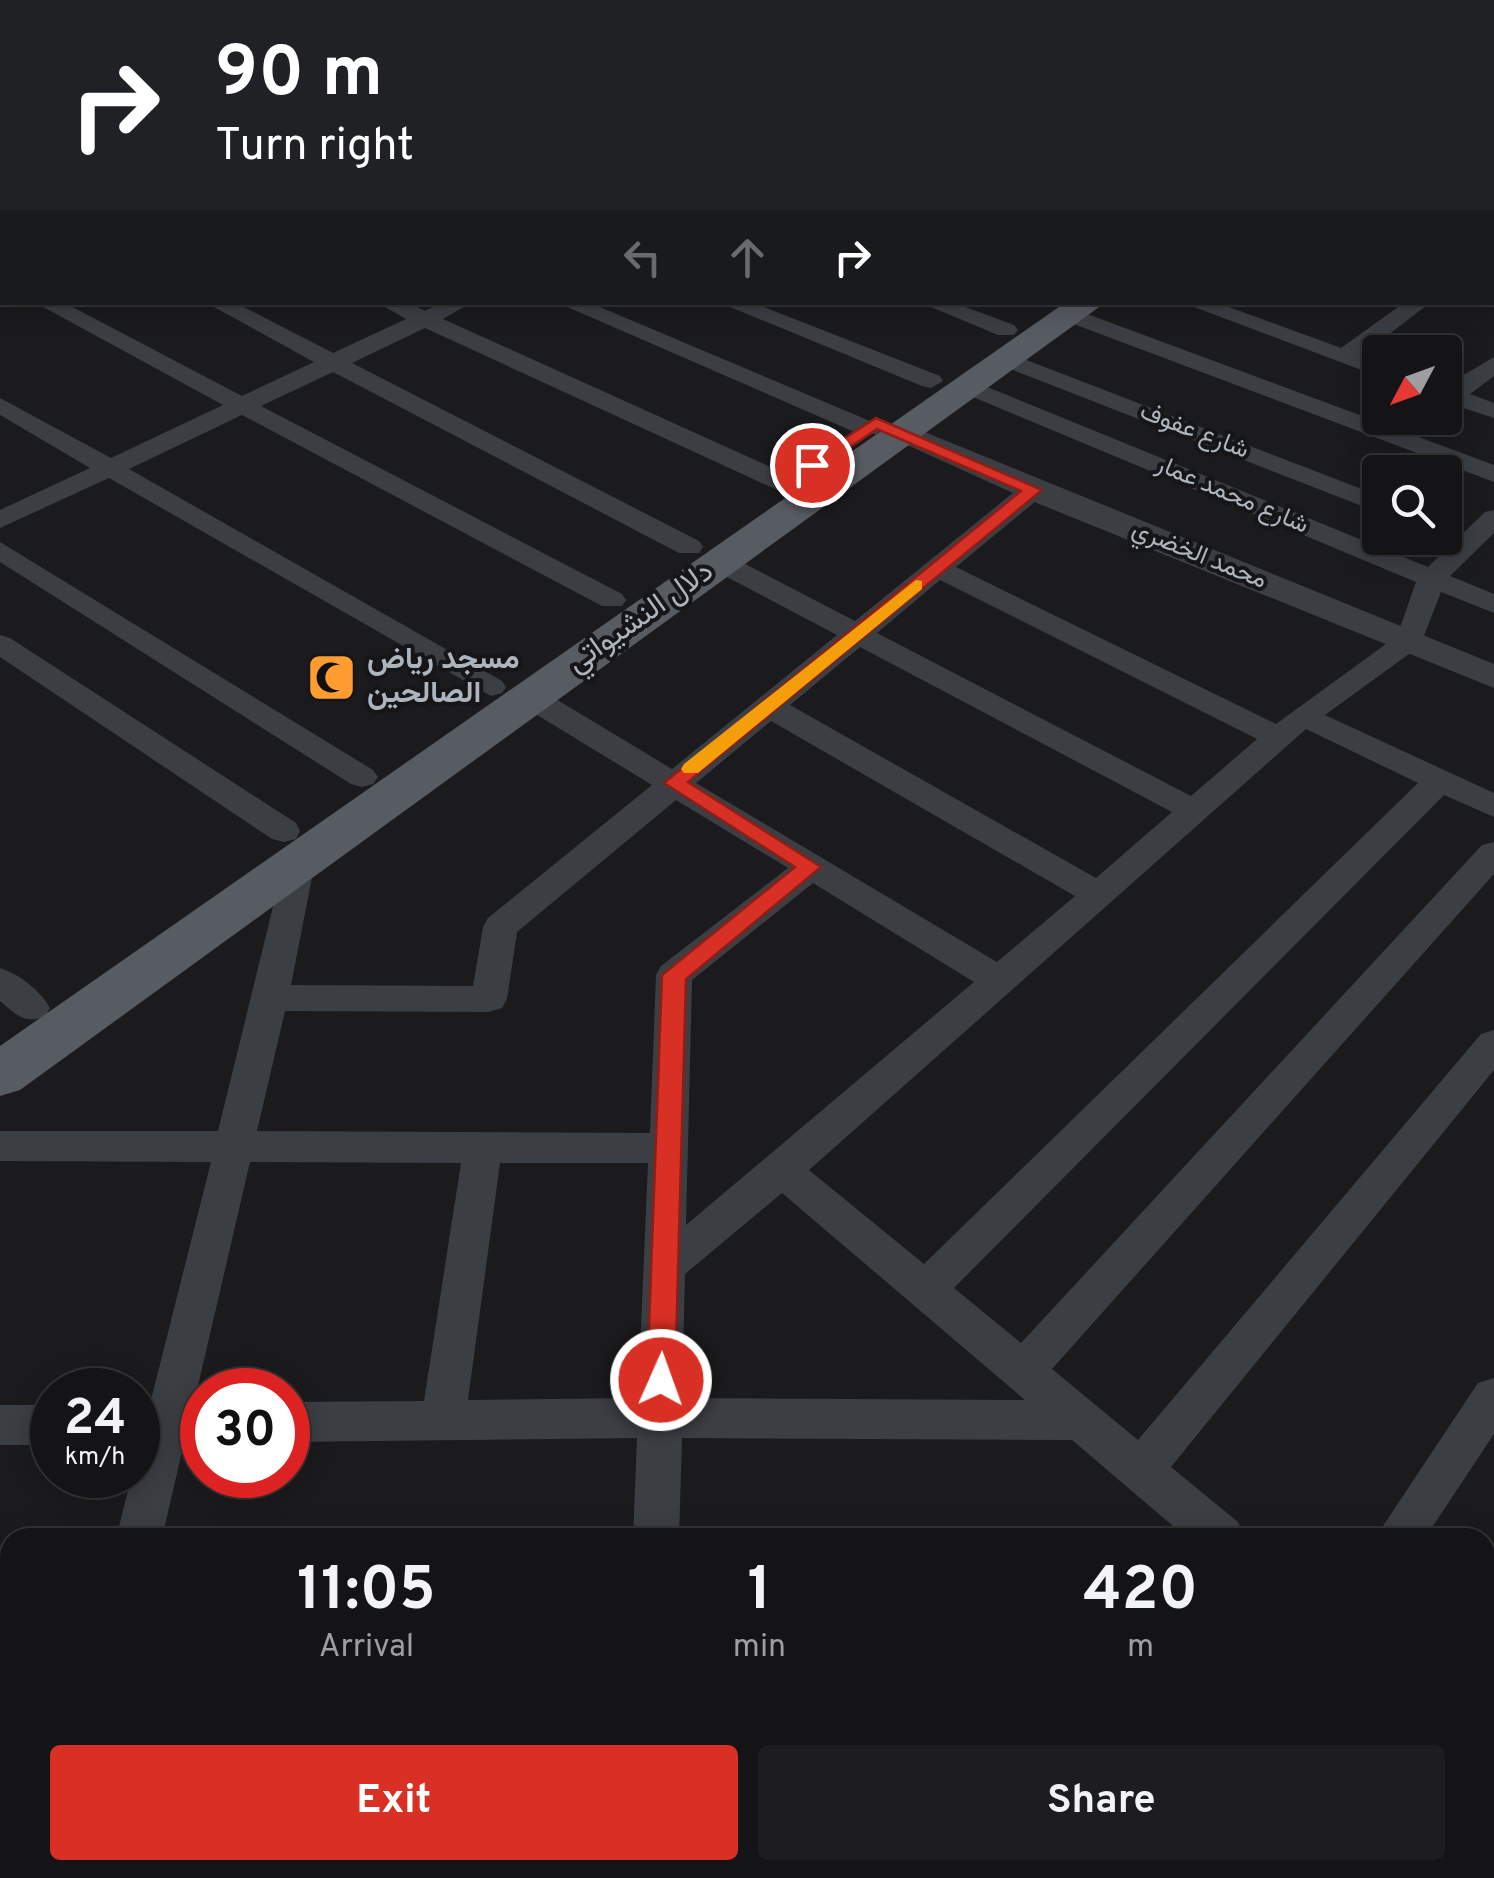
<!DOCTYPE html>
<meta charset="utf-8">
<style>
body{margin:0;font-family:Overpass,Vazirmatn,sans-serif;background:#1d1d1f;color:#f1f3f6;height:100vh;display:flex;flex-direction:column;font-size:38px;white-space:nowrap}
*{box-sizing:border-box;margin:0}
p{font-size:32px;color:#9d9ea1}
.icon{flex:none;width:55px;height:55px;fill:none;stroke:currentColor;stroke-width:2;stroke-linecap:round;stroke-linejoin:round}
.map{position:relative;flex:1;overflow:hidden}
.details{position:absolute;left:0px;top:1528px;width:1495px;height:352px;display:flex;flex-direction:column;background:#141416;border-radius:30px 30px 0 0;box-shadow:0 5px 25px #0003,0 0 0 2px #333335}
.details>*{flex:none}
.guide{position:absolute;left:0px;top:0px;width:1495px;height:305px;box-shadow:0 5px 25px #0003,0 0 0 2px #333335;background:#202124;color:#fff;overflow:hidden}
.needle{width:65px;rotate:229deg}
.fabs{position:absolute;left:1362px;top:335px;display:grid;gap:20px}
.fabs a{display:grid;place-items:center;width:100px;height:100px;border-radius:10px;background:#141416;box-shadow:0 5px 25px #0003,0 0 0 2px #333335;font-size:50px}
.speed{position:absolute;left:30px;top:1368px;display:flex;gap:20px;font-size:50px;font-weight:700;text-align:center}
.speed>*{display:grid;place-content:center;width:130px;height:130px;border-radius:50%;background:#141416;box-shadow:0 5px 25px #0003,0 0 0 2px #333335;line-height:1}
.speed small{font-size:25px;font-weight:400}
.speed .limit{border:15px solid #d22;background:#fff;color:#111}
.pin{position:absolute;display:grid;place-items:center;width:85px;height:85px;color:#fff;margin:-42px;border:5px solid #fff;border-radius:50%;box-shadow:0 2px 10px #0007}
.me{position:absolute;width:110px;margin:-55px;rotate:2deg;stroke-linejoin:round;filter:drop-shadow(0 0 8px #0008)}
.turn{display:flex;align-items:center;gap:35px;height:210px;padding:0 50px;font-size:45px}
.turn .icon{width:130px;height:130px;stroke-width:2.5}
.turn b{display:block;font-size:70px;line-height:85px}
.lanes{display:flex;align-items:center;height:95px;padding:0 50px;background:#0003;justify-content:center;gap:50px;direction:ltr}
.lanes .off{opacity:.35}
.eta{display:flex;justify-content:space-evenly;align-items:center;height:170px;text-align:center}
.eta b{font-size:60px;font-weight:700;line-height:70px}
.cta{display:flex;gap:20px;margin-top:auto;padding:20px 50px}
.cta a{flex:1;height:115px;border-radius:10px;background:#d93025;color:#fff;font-size:40px;font-weight:700;line-height:115px;text-align:center}
.cta a+a{background:#1d1d1f;color:#f1f3f6}
.map>svg:first-child{display:block}
.lines{fill:none;stroke-linecap:round;stroke-linejoin:round}
.minor{fill:#3b3e43;fill-rule:evenodd}
.tertiary{fill:#3b3e43;fill-rule:evenodd}
.secondary{fill:#494d53;fill-rule:evenodd}
.primary{fill:#575b62;fill-rule:evenodd}
.route{fill:#d93025;stroke:#8d1f18;stroke-width:2.5}
.slow{fill:#f59e0b}
.labels{text-anchor:middle;dominant-baseline:central;stroke-width:8;stroke-linejoin:round;paint-order:stroke}
.far-street-label{font-size:25px;fill:#acb4be;stroke:#161619}
.street-label{font-size:30px;fill:#acb4be;stroke:#161619}
.poi-label{font-size:30px;font-weight:bold;fill:#acb4be;stroke:#161619;text-anchor:start}
</style>
<div class="map">
<svg width="1494" height="1878" viewBox="0 0 1494 1878">
<rect width="100%" height="100%" fill="#1b1b1d"/>
<g class="lines">
<!-- minor -->
<path class="minor" d="M39 0H62L63 2H40Z
M174 0H197L198 2H175Z
M312 0H336L337 2H313Z
M392 0H416L417 2H393Z
M551 0H574L575 2H552Z
M665 0H688L689 2H666Z
M1069 0H1094L1095 2H1070Z
M1171 0H1197L1198 2H1172Z
M1278 0H1303L1304 2H1279Z
M1371 0H1397L1398 2H1372Z
M1449 0H1474L1475 2H1450Z
M0 27H2V38H0Z
M1492 36H1494V47H1492Z
M0 93 2 94V106L0 105Z
M1492 108 1494 109V121L1492 120Z
M1492 149H1494V161H1492Z
M0 185H2V198H0Z
M1492 200H1494V213H1492Z
M1492 243H1494V256H1492Z
M0 272 2 273V287L0 286Z
M1492 280 1494 281V295L1492 294Z
M34 302H63L242 396 314 362 205 302H234L333 353 406 319 376 302H407L425 311 442 302H472L443 319 793 477 797 483 784 491 775 489 425 328 352 363 699 541 703 547 699 553H679L333 372 261 406 622 594 626 600 622 606H602L242 415 129 469 502 681 506 687 502 693 491 696 109 478 0 528V510L90 468 0 415V398L111 458 223 405Z
M556 302H588L877 424 881 429 877 434H859Z
M718 302H751L940 376 943 381 931 388 922 386Z
M919 302H952L1014 325 1018 330 1014 335H998Z
M1181 302H1215L1341 348 1405 302H1431L1362 355 1380 362V377Z
M1071 308 1494 465V482L1063 320 1060 315 1063 310Z
M1008 353 1380 496V513L1000 365 996 360Z
M1494 357V376L1470 394 1494 403V418L1445 402V386Z
M970 380 1428 567 1485 512 1494 510V533L1450 576 1494 594V613L1441 592 1420 646 1325 715 1494 793V817L1444 795 954 1288 1021 1343 1482 845 1494 842V874L1052 1369 1138 1440 1481 1034 1494 1030V1070L1171 1467 1238 1522 1245 1538H1187L1072 1440 682 1438 679 1538H633L637 1438 288 1442V1402L424 1401 461 1163 250 1162 194 1403H202V1443H184L162 1538H116L132 1475H138V1404H150L211 1162 0 1161V1131H218L286 854 298 851 310 854 315 862 291 985 473 986 483 927 488 918 652 785 519 704 515 697 519 690H541L672 769 837 635 710 568 706 562 710 556H730L855 621 1024 484H1042L1046 490 1042 496 956 567 1276 724 1397 636 1416 582 961 392 958 387 961 382ZM940 580 1257 739 1191 796 877 633ZM860 647 1172 812 1096 878 790 705ZM771 721 1075 896 997 962 696 783ZM1306 729 1418 783 924 1264 809 1170ZM676 800 788 868 661 966 656 975 650 1133 257 1131 285 1011 489 1012 502 1008 507 999 517 932ZM813 883 974 982 686 1225 692 980ZM500 1163H648L638 1398 468 1400ZM782 1193 1025 1400 682 1398 685 1274Z
M0 542 373 770 378 777 373 784 362 787 351 784 0 562Z
M0 635 10 638 296 823 300 831 296 839 284 842 272 839 0 657Z
M0 968C19 974 40 990 50 1008L45 1017C24 1024 15 1014 0 1001Z
M1494 1378V1434L1425 1538H1375L1478 1383Z
M0 1405H52V1445H0Z
M1485 1733 1494 1736V1792L1485 1788Z
M0 1777H10V1829H0Z
M31 1870H85L83 1878H29Z
M621 1870H675V1878H621Z
M1213 1870H1267L1268 1878H1214Z"/>
<!-- tertiary -->
<path class="tertiary" d="M839 0H866L867 2H841Z
M905 424 1494 664V688L1022 497 894 439 890 433 894 427Z"/>
<!-- secondary -->
<path class="secondary" d="M1492 67H1494V81H1492Z"/>
<!-- primary -->
<path class="primary" d="M1066 302H1106L20 1090 0 1096V1046Z"/>
</g>
<!-- route -->
<path class="route" d="M876 418 1042 490 688 782 821 867 686 979 675 1380 671 1389 661 1392 651 1389 647 1380 662 975 795 867 664 783 1021 491 877 429 818 469 803 465Z"/>
<!-- slow -->
<path class="slow" d="M916 580 922 581V589L698 773H684L681 769 684 764Z"/>
<!-- icons -->
<defs>
<symbol id="mosque-square" viewBox="-11 -11 22 22"><rect x="-9" y="-9" width="18" height="18" rx="4" fill="#ff9d31" stroke="#161619"/><path d="M3.5-4.9A6 6 0 1 0 3.5 4.9A5 5 0 1 1 3.5-4.9Z" fill="#111"/></symbol>
</defs>
<g fill-rule="evenodd">
<use href="#mosque-square" x="304" y="650" width="55" height="55"/>
</g>
<g class="labels">
<!-- far-street labels -->
<g class="far-street-label">
<text transform="translate(1194 432) rotate(21)">شارع عفوف</text>
<text transform="translate(1232 496) rotate(23)">شارع محمد عمار</text>
<text transform="translate(1199 556) rotate(22)">محمد الخضري</text>
</g>
<!-- street labels -->
<g class="street-label">
<text transform="translate(641 618) rotate(-35)">دلال النشيواتي</text>
</g>
<!-- poi labels -->
<g class="poi-label">
<text x="367" y="660">مسجد رياض<tspan x="367" dy="34">الصالحين</tspan></text>
</g>
</g>
</svg>
<div class="fabs">
<a><svg class="needle" viewBox="-14 -14 28 28"><path d="M0-13l5 13h-10z" fill="#e53935"/><path d="M0 13l5-13h-10z" fill="#9d9ea1"/></svg></a>
<a><svg class="icon" aria-label="search" viewBox="0 0 24 24"><circle cx="10" cy="10" r="6"/><path d="M15 15l6 6"/></svg></a>
</div>
<div class="speed"><div>24<small>km/h</small></div><div class="limit">30</div></div>
<div class="pin" style="left:812px;top:465px;background:#d93025"><svg class="icon" aria-label="arrive" viewBox="0 0 24 24"><path d="M6 21V4h12l-3 4 3 4H6"/></svg></div>
<svg class="me" style="left:661px;top:1380px" viewBox="-20 -20 40 40"><circle r="17" fill="#d93025" stroke="#fff" stroke-width="3"/><path d="M0-11L8 9 0 5-8 9z" fill="#fff"/></svg>
<div class="guide">
<div class="turn"><svg class="icon" aria-label="right" viewBox="0 0 24 24"><path d="M7 20v-9h11M14 6l5 5-5 5"/></svg><div><b>90 m</b>Turn right</div></div>
<div class="lanes"><svg class="icon off" aria-label="left" viewBox="0 0 24 24"><path d="M17 20v-9H6M10 6l-5 5 5 5"/></svg><svg class="icon off" aria-label="ahead" viewBox="0 0 24 24"><path d="M12 20V5M6 11l6-6 6 6"/></svg><svg class="icon" aria-label="right" viewBox="0 0 24 24"><path d="M7 20v-9h11M14 6l5 5-5 5"/></svg></div>
</div>
<section class="details">
<div class="eta">
<div><b>11:05</b><p>Arrival</p></div>
<div><b>1</b><p>min</p></div>
<div><b>420</b><p>m</p></div>
</div>
<div class="cta"><a>Exit</a><a>Share</a></div>
</section>
</div>
